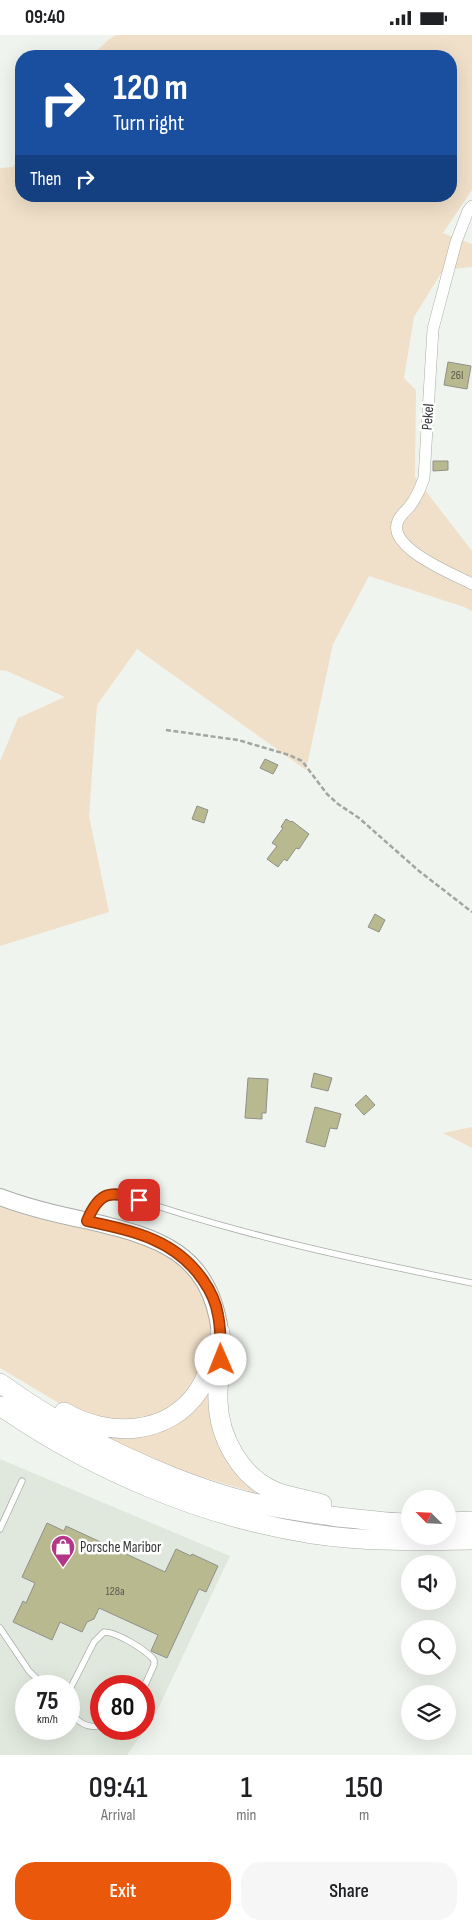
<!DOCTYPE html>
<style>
body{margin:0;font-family:"Sofia Sans Condensed",sans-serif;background:#f6f6f6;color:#202124;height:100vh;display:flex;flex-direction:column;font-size:19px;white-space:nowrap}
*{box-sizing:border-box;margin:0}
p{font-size:16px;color:#757577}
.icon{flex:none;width:28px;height:28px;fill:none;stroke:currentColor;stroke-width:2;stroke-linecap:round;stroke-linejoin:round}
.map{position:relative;height:1720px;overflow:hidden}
.drawer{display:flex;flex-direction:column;background:#fff;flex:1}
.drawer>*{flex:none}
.banner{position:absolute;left:15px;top:15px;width:442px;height:152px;border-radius:20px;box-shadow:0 5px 20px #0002;background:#1a4fa0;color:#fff;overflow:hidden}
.needle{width:32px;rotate:294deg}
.tools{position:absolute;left:401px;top:1455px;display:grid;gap:10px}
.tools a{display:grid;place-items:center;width:55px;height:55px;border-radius:50%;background:#fff;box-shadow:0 5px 20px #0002;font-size:25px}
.speed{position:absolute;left:15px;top:1640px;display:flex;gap:10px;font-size:25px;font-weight:700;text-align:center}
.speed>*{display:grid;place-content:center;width:65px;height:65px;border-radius:50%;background:#fff;box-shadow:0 5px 20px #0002;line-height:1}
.speed small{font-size:12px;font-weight:400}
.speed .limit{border:8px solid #d22;background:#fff;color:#111}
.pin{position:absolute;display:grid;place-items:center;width:42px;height:42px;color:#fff;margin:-21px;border-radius:10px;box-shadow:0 2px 8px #0006}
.me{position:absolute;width:55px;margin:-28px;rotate:359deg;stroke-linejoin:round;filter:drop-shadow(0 0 4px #0008)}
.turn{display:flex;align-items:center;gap:18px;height:105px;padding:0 15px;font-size:22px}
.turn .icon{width:65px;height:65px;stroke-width:2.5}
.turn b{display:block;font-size:35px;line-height:42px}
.then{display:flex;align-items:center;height:48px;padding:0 15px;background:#0003;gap:10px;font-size:19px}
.eta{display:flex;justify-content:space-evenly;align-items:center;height:85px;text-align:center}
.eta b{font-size:30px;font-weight:600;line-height:35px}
.primary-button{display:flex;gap:10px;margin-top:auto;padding:10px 15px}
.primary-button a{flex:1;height:58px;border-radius:20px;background:#ea580c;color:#fff;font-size:20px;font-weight:600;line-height:58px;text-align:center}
.primary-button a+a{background:#f6f6f6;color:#202124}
.status{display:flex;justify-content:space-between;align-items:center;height:35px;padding:0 25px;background:#fff;direction:ltr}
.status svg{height:14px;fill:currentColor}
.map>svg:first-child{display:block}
.built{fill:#e0e8dd;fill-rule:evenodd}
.green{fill:#f0e0c9}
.building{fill:#b9b98f;stroke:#90908a}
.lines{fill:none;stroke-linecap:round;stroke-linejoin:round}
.service-casing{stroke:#a9ada8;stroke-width:7}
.minor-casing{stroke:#a9ada8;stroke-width:12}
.secondary-casing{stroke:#a9ada8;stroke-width:18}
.trunk-casing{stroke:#a9ada8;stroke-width:20}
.path{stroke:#a2a5a1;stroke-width:2.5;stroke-dasharray:5 2.5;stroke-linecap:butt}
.service{stroke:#fff;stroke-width:5.5}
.minor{stroke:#fff;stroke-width:11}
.secondary{stroke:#fff;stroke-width:16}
.trunk{stroke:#fff;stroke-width:19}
.route-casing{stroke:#983908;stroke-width:12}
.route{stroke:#ea580c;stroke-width:9}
.labels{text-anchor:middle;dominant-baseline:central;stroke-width:5;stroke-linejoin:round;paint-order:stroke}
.number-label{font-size:12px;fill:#58594d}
.street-label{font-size:15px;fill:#373937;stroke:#fff}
.poi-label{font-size:15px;fill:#373937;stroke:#fff;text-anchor:start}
</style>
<div class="status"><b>09:40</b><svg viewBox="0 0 49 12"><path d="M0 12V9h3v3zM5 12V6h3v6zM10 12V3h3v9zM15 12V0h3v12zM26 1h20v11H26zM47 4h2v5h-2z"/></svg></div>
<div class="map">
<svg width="472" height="1720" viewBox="0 0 472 1720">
<rect width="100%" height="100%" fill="#f0f4ee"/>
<!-- built -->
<path class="built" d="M0 1424 230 1521 155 1680 127 1720H0ZM26 1651H69V1694H26ZM101 1651H144V1694H101Z"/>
<!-- green -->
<path class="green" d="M116 0H472V155L443 198 472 209V232L443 235 414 282 404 343 416 355 415 442 472 516V576L464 572 369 541 333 609 306 735 137 614 97 670 89 781 109 877 0 911V726L18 683 65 662 7 636 0 635V133L13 132 21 120V161H451V21H92L109 4Z
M472 1092V1113L443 1098Z
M0 1171 30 1181 146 1209 170 1222 188 1237 201 1258 210 1285V1310L200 1339 177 1369 140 1388 77 1379 0 1333Z
M213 1335 214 1377 266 1461 178 1435 132 1417 98 1397 140 1399Z"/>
<!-- building -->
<path class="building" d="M448 327 471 331 467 354 444 350Z
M433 426H448V435L433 436Z
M265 724 278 730 273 739 260 733Z
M197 771 208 775 204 788 192 784Z
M286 784 291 787 292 786 309 799 299 814 296 813 287 826 284 824 278 832 267 824 277 811 272 808 283 793 281 792Z
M375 879 385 885 379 897 368 892Z
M314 1038 332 1043 328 1056 311 1052Z
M248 1043 268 1044 266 1078H262V1084L245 1083Z
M366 1060 375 1070 364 1080 355 1070Z
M315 1072 341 1079 337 1094 330 1093 325 1112 306 1107Z
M47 1488 64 1496 66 1491 165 1537 176 1514 191 1521 192 1519 218 1531 206 1557 199 1554 167 1623 151 1616 158 1600 99 1573 94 1584 87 1587 82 1597 60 1587 52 1605 13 1587 23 1566 26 1568 35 1548 22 1542Z"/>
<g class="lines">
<defs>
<path id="service" d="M88 1184C94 1169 104 1157 121 1159 235 1199 353 1224 472 1248
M0 1494 22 1446
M0 1593 29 1636 44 1651
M69 1656 94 1607 104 1597C117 1597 146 1615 154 1625V1630L144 1652
M69 1677C78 1686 87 1695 101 1690"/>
<path id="minor" d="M472 171 468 176 456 207 433 294 424 443C420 454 417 462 410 471 407 475 400 480 398 486 386 513 454 539 472 549"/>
<path id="secondary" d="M0 1162C29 1173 59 1180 89 1186 158 1202 210 1217 220 1297"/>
<path id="trunk" d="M220 1297C221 1307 221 1318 221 1328 220 1340 217 1353 218 1366 219 1402 240 1441 274 1456 289 1462 306 1464 322 1469
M0 1348C54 1387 110 1417 173 1442 201 1453 230 1463 259 1469 285 1475 312 1478 338 1482 362 1484 386 1488 410 1488
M0 1371C93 1435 201 1482 313 1499 365 1507 419 1506 472 1505
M64 1377C108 1403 169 1401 199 1355 207 1343 211 1328 215 1315
M448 1487 472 1486"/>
</defs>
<!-- service casing -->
<use href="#service" class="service-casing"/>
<!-- minor casing -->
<use href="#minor" class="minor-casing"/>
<!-- secondary casing -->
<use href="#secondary" class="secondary-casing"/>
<!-- trunk casing -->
<use href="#trunk" class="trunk-casing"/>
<!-- path -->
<path class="path" d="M166 695 238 705 289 720 302 726 327 759 338 769 359 783 419 836 472 877"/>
<!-- service -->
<use href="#service" class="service"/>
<!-- minor -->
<use href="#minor" class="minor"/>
<!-- secondary -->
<use href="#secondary" class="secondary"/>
<!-- trunk -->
<use href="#trunk" class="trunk"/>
</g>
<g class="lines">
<defs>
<path id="route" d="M139 1165C111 1155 99 1156 87 1186 133 1196 175 1204 203 1245 210 1255 216 1267 218 1280 221 1295 221 1310 221 1325"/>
</defs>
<!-- route casing -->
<use href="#route" class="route-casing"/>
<!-- route -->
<use href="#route" class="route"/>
</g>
<!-- icons -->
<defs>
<symbol id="shop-pin" viewBox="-11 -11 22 30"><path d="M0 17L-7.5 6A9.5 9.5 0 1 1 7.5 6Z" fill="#b43787" stroke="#fff"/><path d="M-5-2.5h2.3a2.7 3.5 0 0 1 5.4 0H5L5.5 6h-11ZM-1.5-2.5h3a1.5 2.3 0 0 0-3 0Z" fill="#fff"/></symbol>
</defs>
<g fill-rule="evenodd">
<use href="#shop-pin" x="49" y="1498" width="28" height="38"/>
</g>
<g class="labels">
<!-- number labels -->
<g class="number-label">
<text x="457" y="340">26I</text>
<text x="115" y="1556">128a</text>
</g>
<!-- street labels -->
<g class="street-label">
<text transform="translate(428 382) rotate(-86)">Pekel</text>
</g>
<!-- poi labels -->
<g class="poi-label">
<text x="80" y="1512">Porsche Maribor</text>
</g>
</g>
</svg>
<div class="tools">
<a><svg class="needle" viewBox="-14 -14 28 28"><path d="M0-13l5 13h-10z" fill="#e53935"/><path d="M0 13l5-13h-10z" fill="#757577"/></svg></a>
<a><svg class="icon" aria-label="sound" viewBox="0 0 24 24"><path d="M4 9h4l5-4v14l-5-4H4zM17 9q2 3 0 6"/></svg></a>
<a><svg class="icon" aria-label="search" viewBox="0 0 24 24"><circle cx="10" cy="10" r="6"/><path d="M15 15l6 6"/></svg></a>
<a><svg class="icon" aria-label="layers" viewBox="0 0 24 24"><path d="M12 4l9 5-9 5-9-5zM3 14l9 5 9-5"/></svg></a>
</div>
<div class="speed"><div>75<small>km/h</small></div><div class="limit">80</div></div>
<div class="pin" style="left:139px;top:1165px;background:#d93025"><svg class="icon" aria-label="arrive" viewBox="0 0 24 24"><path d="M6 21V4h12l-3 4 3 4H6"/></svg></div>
<svg class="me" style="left:221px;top:1325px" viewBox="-20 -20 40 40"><circle r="19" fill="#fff"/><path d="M0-13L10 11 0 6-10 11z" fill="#ea580c"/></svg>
<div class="banner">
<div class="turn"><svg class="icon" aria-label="right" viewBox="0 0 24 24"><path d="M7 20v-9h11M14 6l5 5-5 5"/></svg><div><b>120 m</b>Turn right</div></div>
<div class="then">Then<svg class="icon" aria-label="right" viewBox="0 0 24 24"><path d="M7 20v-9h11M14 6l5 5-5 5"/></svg></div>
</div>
</div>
<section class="drawer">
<div class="eta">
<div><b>09:41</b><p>Arrival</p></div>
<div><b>1</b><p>min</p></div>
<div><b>150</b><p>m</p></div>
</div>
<div class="primary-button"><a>Exit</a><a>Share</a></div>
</section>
